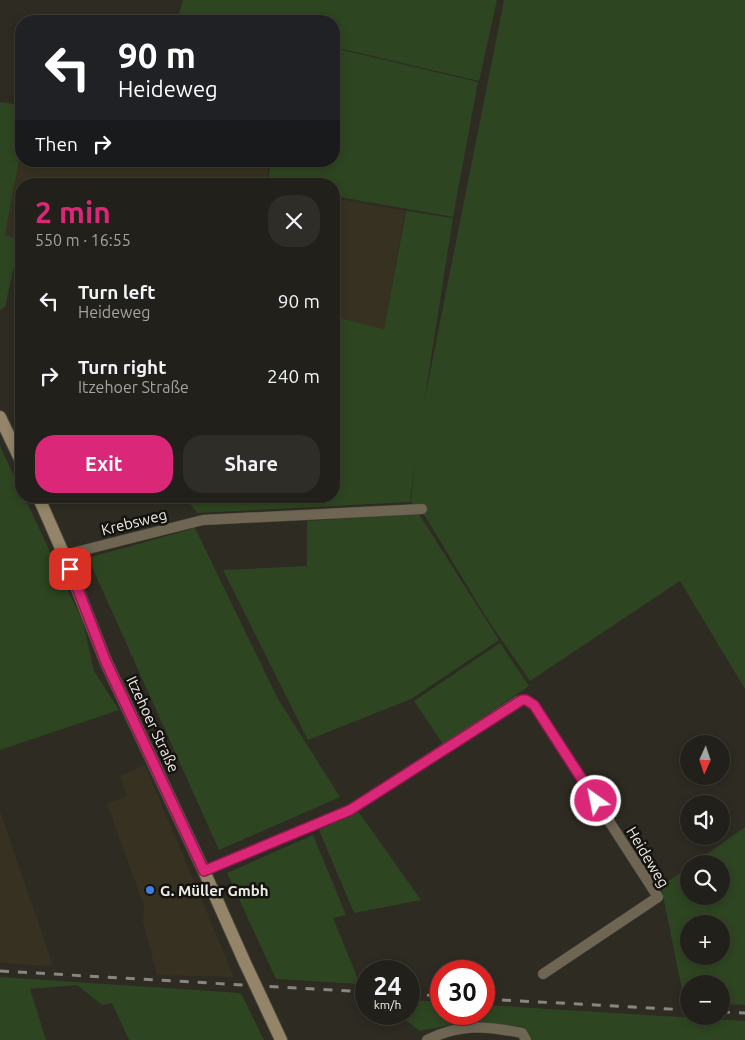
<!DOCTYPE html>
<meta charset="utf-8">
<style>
body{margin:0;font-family:Ubuntu,sans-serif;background:#2e2d27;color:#f1f3f6;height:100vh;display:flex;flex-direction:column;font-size:19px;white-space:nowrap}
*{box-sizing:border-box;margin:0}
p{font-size:16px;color:#a2a3a2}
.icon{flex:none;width:28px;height:28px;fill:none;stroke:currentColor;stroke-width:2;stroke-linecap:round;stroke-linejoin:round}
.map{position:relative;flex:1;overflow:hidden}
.drawer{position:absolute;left:15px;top:178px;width:325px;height:325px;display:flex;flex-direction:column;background:#22201a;border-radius:20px;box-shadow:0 2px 8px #0003,0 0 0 1px #3f3e39}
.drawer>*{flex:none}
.banner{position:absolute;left:15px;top:15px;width:325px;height:152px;border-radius:20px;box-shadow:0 2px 8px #0003,0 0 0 1px #3f3e39;background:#202124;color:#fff;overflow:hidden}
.needle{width:32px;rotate:183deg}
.fabs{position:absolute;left:680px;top:735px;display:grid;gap:10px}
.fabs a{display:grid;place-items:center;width:50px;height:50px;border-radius:50%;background:#22201a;box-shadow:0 2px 8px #0003,0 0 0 1px #3f3e39;font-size:25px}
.speed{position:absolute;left:355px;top:960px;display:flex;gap:10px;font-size:25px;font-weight:700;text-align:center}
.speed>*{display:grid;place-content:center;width:65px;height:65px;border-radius:50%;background:#22201a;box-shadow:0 2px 8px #0003,0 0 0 1px #3f3e39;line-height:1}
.speed small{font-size:12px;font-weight:400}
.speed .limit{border:8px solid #d22;background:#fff;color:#111}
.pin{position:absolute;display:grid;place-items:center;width:42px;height:42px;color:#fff;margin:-21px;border-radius:10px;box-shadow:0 2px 8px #0006}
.me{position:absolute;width:55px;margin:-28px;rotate:327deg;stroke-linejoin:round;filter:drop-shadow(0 0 4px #0008)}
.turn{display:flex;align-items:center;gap:18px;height:105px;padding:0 20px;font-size:22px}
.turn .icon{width:65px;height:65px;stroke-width:2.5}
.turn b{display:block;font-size:35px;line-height:42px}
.then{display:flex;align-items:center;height:48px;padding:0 20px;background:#0003;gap:10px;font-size:19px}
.round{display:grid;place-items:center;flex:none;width:52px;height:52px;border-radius:20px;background:#2e2d27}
.headline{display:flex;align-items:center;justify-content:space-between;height:85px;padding:0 20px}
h1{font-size:30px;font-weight:700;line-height:38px;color:#db2777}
.cta{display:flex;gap:10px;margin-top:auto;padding:10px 20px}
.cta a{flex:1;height:58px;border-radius:20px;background:#db2777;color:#fff;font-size:20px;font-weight:700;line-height:58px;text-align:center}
.cta a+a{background:#2e2d27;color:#f1f3f6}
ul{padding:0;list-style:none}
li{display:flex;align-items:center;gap:15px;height:75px;padding:0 20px}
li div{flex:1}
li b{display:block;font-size:19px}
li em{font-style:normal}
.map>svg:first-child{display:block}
.built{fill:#373122}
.green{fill:#2e4521;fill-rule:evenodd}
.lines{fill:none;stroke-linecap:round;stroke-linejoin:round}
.minor-casing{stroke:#49463d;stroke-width:11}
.secondary-casing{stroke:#49463d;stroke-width:14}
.minor{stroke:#6e6553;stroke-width:10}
.secondary{stroke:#948569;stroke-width:12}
.rail{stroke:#89867f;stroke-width:3;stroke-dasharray:9 9;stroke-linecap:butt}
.secondary-bridge-casing{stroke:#49463d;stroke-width:14;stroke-linecap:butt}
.secondary-bridge{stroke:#948569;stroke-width:12}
.route-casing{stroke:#8e194d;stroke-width:12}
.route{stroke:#db2777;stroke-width:9}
.shop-dot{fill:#3f7fe0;stroke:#15130f;stroke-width:2}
.labels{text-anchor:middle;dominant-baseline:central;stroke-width:5;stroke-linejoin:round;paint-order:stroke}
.street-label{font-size:15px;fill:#edebe5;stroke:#15130f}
.poi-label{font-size:15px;font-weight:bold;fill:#edebe5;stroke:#15130f;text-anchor:start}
</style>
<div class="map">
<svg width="745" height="1040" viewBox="0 0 745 1040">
<rect width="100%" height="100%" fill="#2e2b22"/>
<!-- built -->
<path class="built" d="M21 151V161H269L267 184H21V239L5 235Z
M334 198 405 211 384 329 334 317Z
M145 765 234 977 157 975 143 922 144 906 107 804 127 796 120 776Z
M0 811 53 966 0 963Z"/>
<!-- green -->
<path class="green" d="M183 0H497L479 81 334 47V21H177Z
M504 0H745V689L680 581 530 681 486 617 425 516 411 502 415 463 410 502 197 513 185 496H334V317L384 329 406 211 453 218 424 403Z
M334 48 478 82 453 217 334 196V184H268L271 161H334Z
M0 102 21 105V151L5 235 20 239 5 307 0 310Z
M0 446 21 491V496H24L83 622 94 671 119 710 0 750Z
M419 514 499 640 411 699 308 740 223 570 307 566V521Z
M195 528 278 699 340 797 219 850 88 558Z
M500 643 529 686 443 744 414 701Z
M358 811 421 900 354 913 319 830Z
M745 827V1005L721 1004V984H689V1004H685L661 886 689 867V896H721V864H693ZM689 924H721V956H689Z
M313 835 346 915 333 918 360 984 276 979 227 873Z
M0 977 241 993 264 1040H129L112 1003 102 1005 77 985 30 989 46 1040H0Z
M409 1000 441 1002V1014H484V1005L745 1021V1040H532L524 1027 464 1022 420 1031 398 1014H409Z"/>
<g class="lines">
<defs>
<path id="minor" d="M64 555 203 520 422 509
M204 871 350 810 518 701 526 700 534 705 658 897 543 974
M427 1040C461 1023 486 1026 522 1033L526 1040"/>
<path id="secondary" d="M0 417 21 461
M38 496 64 555 106 662 204 871 245 963
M261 997 281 1040"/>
</defs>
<!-- minor casing -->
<use href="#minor" class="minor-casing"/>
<!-- secondary casing -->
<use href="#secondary" class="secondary-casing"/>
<!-- minor -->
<use href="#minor" class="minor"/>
<!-- secondary -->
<use href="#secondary" class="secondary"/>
<!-- rail -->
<path class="rail" d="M0 971 366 992
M409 994 441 996
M484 999 689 1010
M721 1012 745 1013"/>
<defs>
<path id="secondary-bridge" d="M245 963 261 997"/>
</defs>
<!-- secondary-bridge casing -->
<use href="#secondary-bridge" class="secondary-bridge-casing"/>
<!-- secondary-bridge -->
<use href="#secondary-bridge" class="secondary-bridge"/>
</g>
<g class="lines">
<defs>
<path id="route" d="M70 569 106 662 204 871 350 810 522 700H526L534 705 596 801"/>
</defs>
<!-- route casing -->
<use href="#route" class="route-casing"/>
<!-- route -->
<use href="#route" class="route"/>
</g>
<!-- markers -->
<circle class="shop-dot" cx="150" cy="890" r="5"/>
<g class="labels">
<!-- street labels -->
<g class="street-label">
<text transform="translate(134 522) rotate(-14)">Krebsweg</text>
<text transform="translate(153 724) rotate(65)">Itzehoer Straße</text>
<text transform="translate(648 857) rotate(59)">Heideweg</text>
</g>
<!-- poi labels -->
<g class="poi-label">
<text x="160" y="890">G. Müller Gmbh</text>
</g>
</g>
</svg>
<div class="fabs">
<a><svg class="needle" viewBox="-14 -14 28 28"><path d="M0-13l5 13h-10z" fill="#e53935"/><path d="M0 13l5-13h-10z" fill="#a2a3a2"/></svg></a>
<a><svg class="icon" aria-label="sound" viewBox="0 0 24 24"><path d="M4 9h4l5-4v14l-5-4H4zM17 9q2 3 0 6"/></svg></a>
<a><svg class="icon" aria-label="search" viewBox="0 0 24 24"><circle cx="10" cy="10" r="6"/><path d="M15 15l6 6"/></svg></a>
<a>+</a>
<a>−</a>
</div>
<div class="speed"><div>24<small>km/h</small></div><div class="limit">30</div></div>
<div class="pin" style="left:70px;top:569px;background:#d93025"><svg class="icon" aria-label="arrive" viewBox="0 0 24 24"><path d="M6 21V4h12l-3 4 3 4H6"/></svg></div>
<svg class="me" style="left:596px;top:801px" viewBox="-20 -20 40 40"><circle r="17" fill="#db2777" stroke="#fff" stroke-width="3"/><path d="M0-11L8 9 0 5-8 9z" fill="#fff"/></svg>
<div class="banner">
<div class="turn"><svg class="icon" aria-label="left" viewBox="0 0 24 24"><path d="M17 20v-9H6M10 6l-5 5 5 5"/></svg><div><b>90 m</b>Heideweg</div></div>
<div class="then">Then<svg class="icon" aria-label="right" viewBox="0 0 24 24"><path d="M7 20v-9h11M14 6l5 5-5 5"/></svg></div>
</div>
<section class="drawer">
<div class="headline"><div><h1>2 min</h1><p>550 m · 16:55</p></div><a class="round"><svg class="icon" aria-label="close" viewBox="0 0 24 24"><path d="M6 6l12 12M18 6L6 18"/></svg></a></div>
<ul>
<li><svg class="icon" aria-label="left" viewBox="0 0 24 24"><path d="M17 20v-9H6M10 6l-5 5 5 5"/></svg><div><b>Turn left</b><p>Heideweg</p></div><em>90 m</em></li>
<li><svg class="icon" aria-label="right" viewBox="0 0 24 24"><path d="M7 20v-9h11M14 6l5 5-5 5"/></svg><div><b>Turn right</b><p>Itzehoer Straße</p></div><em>240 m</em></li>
</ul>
<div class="cta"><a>Exit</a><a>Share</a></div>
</section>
</div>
